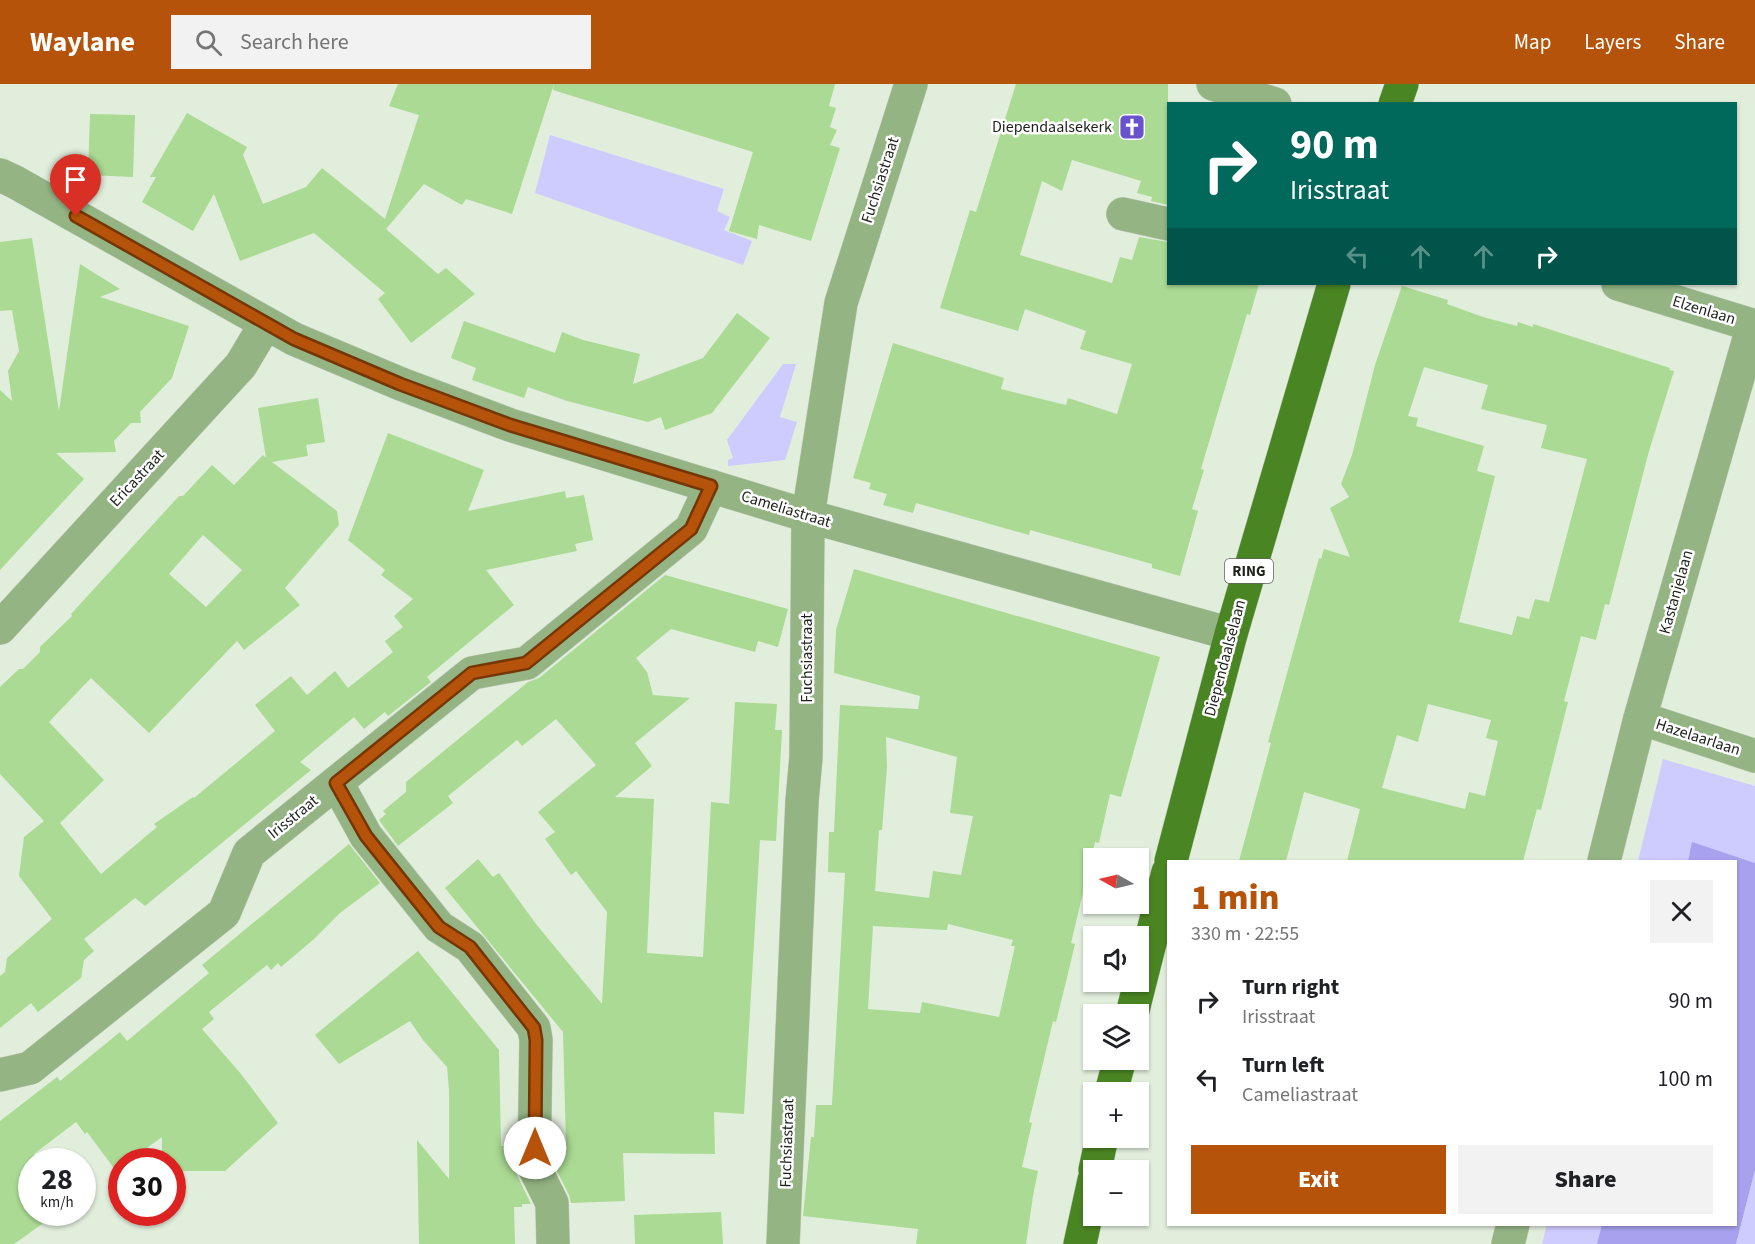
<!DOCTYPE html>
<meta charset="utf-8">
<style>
body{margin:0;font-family:"Source Sans 3",sans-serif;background:#f2f2f2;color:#202124;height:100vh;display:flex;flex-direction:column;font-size:22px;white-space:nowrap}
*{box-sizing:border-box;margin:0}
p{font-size:20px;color:#757577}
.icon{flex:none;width:33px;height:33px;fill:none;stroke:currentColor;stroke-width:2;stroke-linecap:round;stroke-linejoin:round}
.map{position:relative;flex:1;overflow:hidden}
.details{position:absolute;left:1167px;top:776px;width:570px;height:366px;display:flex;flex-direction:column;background:#fff;border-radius:0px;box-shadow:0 2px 4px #0004}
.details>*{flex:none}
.guide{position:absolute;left:1167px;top:18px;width:570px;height:183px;border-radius:0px;box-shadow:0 2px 4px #0004;background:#00695c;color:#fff;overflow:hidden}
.needle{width:39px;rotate:278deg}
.controls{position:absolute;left:1083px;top:764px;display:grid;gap:12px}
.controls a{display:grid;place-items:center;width:66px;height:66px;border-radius:0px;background:#fff;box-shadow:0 2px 4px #0004;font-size:30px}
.speed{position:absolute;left:18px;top:1064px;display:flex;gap:12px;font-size:30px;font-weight:700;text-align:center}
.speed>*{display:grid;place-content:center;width:78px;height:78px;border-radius:50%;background:#fff;box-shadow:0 2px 4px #0004;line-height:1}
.speed small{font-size:15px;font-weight:400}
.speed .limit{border:9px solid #d22;background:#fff;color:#111}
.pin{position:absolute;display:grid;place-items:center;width:51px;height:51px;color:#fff;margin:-62px -26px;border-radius:50% 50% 50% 0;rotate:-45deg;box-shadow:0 0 6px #0007}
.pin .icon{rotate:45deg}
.me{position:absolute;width:66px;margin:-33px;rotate:0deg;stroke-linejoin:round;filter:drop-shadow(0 0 4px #0008)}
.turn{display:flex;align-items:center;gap:21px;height:126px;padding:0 24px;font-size:27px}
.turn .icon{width:78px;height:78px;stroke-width:2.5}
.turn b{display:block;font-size:42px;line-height:51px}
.lanes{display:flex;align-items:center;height:57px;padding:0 24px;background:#0003;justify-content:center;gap:30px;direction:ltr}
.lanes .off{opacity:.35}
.round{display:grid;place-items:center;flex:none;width:63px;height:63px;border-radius:0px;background:#f2f2f2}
.overview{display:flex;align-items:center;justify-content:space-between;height:102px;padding:0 24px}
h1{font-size:36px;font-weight:800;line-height:45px;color:#b45309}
.action{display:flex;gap:12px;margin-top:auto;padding:12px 24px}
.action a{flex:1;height:69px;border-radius:0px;background:#b45309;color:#fff;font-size:24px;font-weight:800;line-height:69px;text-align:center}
.action a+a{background:#f2f2f2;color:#202124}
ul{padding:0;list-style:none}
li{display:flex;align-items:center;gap:18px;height:78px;padding:0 24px}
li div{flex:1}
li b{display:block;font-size:22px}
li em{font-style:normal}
header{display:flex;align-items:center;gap:36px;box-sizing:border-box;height:84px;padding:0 30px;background:#b45309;color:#fff}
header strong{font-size:28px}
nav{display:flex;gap:33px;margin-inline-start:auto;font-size:21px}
.search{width:420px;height:54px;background:#f2f2f2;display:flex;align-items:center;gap:15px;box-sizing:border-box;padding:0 21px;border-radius:0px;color:#757577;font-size:22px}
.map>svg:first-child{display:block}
.green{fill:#cecbff}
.water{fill:#a8a2ee}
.building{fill:#aada93;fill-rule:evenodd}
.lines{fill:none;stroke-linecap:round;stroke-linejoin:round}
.minor-casing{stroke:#bfc9b9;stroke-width:34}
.major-casing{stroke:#bfc9b9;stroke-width:34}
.minor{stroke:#94b484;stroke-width:33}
.major{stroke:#4a8523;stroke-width:33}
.route-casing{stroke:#753606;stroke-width:15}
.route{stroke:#b45309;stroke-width:10}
.labels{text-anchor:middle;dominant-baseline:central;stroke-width:5;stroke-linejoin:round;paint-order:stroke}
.shield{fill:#fff;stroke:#62645f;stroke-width:1.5}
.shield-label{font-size:15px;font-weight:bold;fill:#1e221b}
.poi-label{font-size:16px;fill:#1e221b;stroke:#fff;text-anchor:end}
.street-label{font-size:16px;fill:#1e221b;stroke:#fff}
</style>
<header>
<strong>Waylane</strong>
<div class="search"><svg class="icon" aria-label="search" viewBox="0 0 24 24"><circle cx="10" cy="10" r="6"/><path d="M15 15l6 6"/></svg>Search here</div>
<nav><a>Map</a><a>Layers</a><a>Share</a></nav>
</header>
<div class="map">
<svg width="1755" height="1160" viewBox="0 0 1755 1160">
<rect width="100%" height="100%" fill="#e2eedc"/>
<!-- green -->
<path class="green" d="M550 51 724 105 717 127 730 133 724 146 752 157 743 181 535 109Z
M783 280H796L780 333 797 338 785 376 728 382V376L733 374 727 356Z
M1663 675 1755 702V779L1693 759 1688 777H1638Z
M1755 1086V1160H1736Z
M1547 1140H1602L1597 1160H1542Z"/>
<!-- water -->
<path class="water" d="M1692 758 1755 779V1086L1736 1160H1597L1602 1140H1736V777H1688Z"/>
<!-- building -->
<path class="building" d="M398 0H835L829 22 836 24 830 43 837 46 830 61 840 64 811 157 759 141 757 155 729 147 753 68 553 6 554 0 512 130 466 115 462 121 424 100 386 145 438 190 446 184 475 210 411 259 378 215 385 209 314 149 240 177 214 110 193 147 142 118 156 93H150L187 29 247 63 243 71 263 120 306 103 322 84 385 135 419 31 389 22Z
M1016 0H1168V121L1151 117 1152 113 1137 109 1141 97 1072 76 1062 107 1042 97 1020 171 1112 199 1120 173 1132 176 1139 153 1168 158V200H1259L1250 231 1247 230 1201 385 1204 386 1192 425 1198 427 1180 492 1152 484V480L1030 446 1029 451 916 419 913 429 883 421 887 410 869 405 871 399 853 394 893 259 1004 294 1001 305 1066 321 1068 314 1117 330 1132 280 1080 265 1086 247 1025 225 1018 247 940 224 970 126 976 128Z
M90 30 135 31 133 93 88 91Z
M32 154 59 327 80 180 120 205 100 213 189 242 172 294 140 328 141 339H131L114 357 116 368 56 369 84 395 0 486V306L12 317 8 287 19 267 12 226 0 227V158Z
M1402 202 1448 216 1447 220 1483 233 1517 242 1518 238 1533 243V240L1670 284 1669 286 1674 287 1649 367 1609 521 1605 520 1596 556 1581 552 1564 617 1568 618 1541 726 1537 725 1523 777H1347L1360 725 1304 708 1286 777H1239L1271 659 1268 658 1319 474 1321 475 1324 465 1350 473 1330 424 1349 413 1341 400 1352 371 1375 281ZM1424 283 1488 301 1481 325 1547 341 1541 364 1587 375 1549 518 1535 515 1529 535 1517 532 1512 551 1459 538 1495 392 1477 387 1484 362 1416 342 1418 334 1408 332ZM1428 620 1491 636 1486 654 1498 657 1485 712 1469 708 1465 725 1382 704 1397 651 1418 658Z
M737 229 770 254 712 329 665 346 661 333 648 338 567 317 528 303 524 314 472 296 476 284 451 274 464 237 555 269 562 248 583 256 640 270 633 300 703 274Z
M318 314 325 358 306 361 308 372 272 378 337 427 339 441 285 504 300 521 244 566 237 557 149 649 91 594 49 638 104 696 60 739 101 790 157 743 154 740 193 713 194 714 275 647 255 621 291 592 307 611 335 587 348 604 393 568 385 557 403 543 394 532 413 515 381 491 385 486 348 456 388 349 484 386 468 427 565 407 566 414 584 411 593 456 575 460 577 467 486 486 514 521 427 593 431 598 388 632 385 628 364 645 354 633 300 678 311 686 145 822 135 814 84 855 94 867 84 876 81 894 38 928 31 919 0 944V892L5 888 7 874 52 835 19 792 24 753 44 737 0 690V603L19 585H23L40 568V563L72 532 71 530 179 412H183L212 381 234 401 263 371 266 374 258 324ZM203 451 242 486 206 523 169 490Z
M854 485 1160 573 1121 713 1110 710 1099 759 1095 758 1071 859 1075 860 1063 910 1056 938 1053 937 1029 1038 1032 1039 1022 1083 1038 1087 1033 1112 1026 1160H916L918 1145 803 1132 811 1053H814L816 1021H832L845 789 828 788 829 748H834L840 621 918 625 920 612 834 589 836 546ZM886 653 957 673 950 729 973 732 961 791 933 787 929 814 875 807 879 746H882L887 683ZM948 840 1013 856 1011 862H1015L999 933 922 918 920 929 868 925 873 842 947 846Z
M665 491 788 525 778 563 758 557 755 568 671 545 636 574 647 588 653 611 690 614 635 659 652 682 615 713 654 715 647 869 703 873 711 718 729 720 735 618 777 620 775 646H782L776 757 760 756 744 1030 714 1028 715 1070 623 1069 625 1117 571 1119 569 1111 553 1079V1061H566L563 948 445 804 478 775 493 793 499 789 536 840 602 920 607 828 576 787 571 791 545 755 555 748 538 728 596 681 556 635 522 662 517 656 448 712 453 719 398 762 379 736 386 730 383 727 406 708V698L528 598 539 594Z
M349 760 380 799 340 829 314 855 281 883 278 879 271 886 267 881 209 928 214 935 202 945 241 990 278 1039 225 1087H172V1077H162V1053L129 1077H122V1083L116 1087 87 1048 85 1050 76 1038 34 1070 39 1077H32V1128H59L14 1160H0V1037L57 993 60 997 120 948 127 957 209 889 202 881Z
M418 867 499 966 501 1062H516L517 1091 531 1120H522V1123H514L515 1160H419L417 1056 449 1095V1006L447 983 423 956 410 937 339 980 315 951Z
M721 1128 723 1160H635L634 1131Z"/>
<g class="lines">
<defs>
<path id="minor" d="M1213 0 1275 20
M0 91 15 98 294 255 401 300 510 341 808 432 1231 550
M1123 130 1168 140
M1618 200 1755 242
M0 544 241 281 266 239
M1640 634 1755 672
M337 699 366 752 439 843 470 863 534 944 536 956 534 1083 552 1119 553 1160
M1604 777 1640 634 1753 241
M0 991 30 984 224 829 249 769 472 589 527 579 691 445 711 402
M783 1160 802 717 806 673 808 432 841 219 911 0
M1508 1160 1513 1140"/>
<path id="major" d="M1395 20 1402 0
M1171 777 1231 550 1334 200
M1132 930 1168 788
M1111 1008 1120 975
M1095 1086 1102 1053
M1080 1160 1094 1096"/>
</defs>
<!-- minor casing -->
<use href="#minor" class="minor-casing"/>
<!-- major casing -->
<use href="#major" class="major-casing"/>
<!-- minor -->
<use href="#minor" class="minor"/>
<!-- major -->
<use href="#major" class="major"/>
</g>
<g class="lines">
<defs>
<path id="route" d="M76 132 294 255 400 300 510 341 711 402 691 445 526 579 472 589 336 699 366 752 410 807 439 843 470 863 534 944 536 956 535 1064"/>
</defs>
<!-- route casing -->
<use href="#route" class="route-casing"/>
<!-- route -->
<use href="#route" class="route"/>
</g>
<!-- icons -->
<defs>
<symbol id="church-square" viewBox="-11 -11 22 22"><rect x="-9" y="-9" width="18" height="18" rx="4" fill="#6953cc" stroke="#fff"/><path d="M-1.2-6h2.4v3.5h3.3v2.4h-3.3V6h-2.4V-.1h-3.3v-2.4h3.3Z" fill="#fff"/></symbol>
</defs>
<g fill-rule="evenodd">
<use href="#church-square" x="1117" y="28" width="30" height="30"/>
</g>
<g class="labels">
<!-- shield labels -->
<rect class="shield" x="1225" y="475" width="48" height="24" rx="4.5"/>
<g class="shield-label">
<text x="1249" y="487">RING</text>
</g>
<!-- poi labels -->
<g class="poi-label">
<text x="1112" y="43">Diependaalsekerk</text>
</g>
<!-- street labels -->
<g class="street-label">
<text transform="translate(880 96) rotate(-72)">Fuchsiastraat</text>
<text transform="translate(1704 226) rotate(17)">Elzenlaan</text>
<text transform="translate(137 394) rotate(-47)">Ericastraat</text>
<text transform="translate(786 425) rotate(17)">Cameliastraat</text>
<text transform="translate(1676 508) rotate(-74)">Kastanjelaan</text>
<text transform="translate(807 574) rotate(-90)">Fuchsiastraat</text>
<text transform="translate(1225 574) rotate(-75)">Diependaalselaan</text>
<text transform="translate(1698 653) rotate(18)">Hazelaarlaan</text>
<text transform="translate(293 733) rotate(-39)">Irisstraat</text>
<text transform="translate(787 1059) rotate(-88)">Fuchsiastraat</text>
</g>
</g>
</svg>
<div class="controls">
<a><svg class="needle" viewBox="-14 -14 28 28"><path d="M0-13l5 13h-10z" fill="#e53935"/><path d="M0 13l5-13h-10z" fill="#757577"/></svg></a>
<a><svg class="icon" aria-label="sound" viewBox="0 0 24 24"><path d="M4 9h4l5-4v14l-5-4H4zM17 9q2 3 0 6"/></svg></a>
<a><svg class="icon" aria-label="layers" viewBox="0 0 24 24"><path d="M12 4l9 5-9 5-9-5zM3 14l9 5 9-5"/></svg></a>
<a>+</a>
<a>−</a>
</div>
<div class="speed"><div>28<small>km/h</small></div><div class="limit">30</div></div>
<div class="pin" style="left:76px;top:132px;background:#d93025"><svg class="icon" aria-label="arrive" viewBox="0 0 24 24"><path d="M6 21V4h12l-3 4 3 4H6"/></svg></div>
<svg class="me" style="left:535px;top:1064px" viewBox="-20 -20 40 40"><circle r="19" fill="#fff"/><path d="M0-13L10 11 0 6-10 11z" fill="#b45309"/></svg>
<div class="guide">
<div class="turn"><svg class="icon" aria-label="right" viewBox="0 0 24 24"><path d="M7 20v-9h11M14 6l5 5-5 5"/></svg><div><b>90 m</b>Irisstraat</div></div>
<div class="lanes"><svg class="icon off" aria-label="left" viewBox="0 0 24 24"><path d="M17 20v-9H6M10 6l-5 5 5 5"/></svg><svg class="icon off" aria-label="ahead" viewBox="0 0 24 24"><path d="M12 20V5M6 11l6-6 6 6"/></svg><svg class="icon off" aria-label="ahead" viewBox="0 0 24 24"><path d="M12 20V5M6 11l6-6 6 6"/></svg><svg class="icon" aria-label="right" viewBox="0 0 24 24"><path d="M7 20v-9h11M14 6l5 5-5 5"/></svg></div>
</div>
<section class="details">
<div class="overview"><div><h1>1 min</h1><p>330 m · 22:55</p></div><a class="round"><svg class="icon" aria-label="close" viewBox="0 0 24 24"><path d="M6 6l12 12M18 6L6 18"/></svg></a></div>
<ul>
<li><svg class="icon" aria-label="right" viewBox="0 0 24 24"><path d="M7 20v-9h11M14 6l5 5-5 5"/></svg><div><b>Turn right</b><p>Irisstraat</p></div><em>90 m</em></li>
<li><svg class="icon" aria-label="left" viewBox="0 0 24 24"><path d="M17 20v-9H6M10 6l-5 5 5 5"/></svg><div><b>Turn left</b><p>Cameliastraat</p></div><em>100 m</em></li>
</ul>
<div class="action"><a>Exit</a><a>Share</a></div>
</section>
</div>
